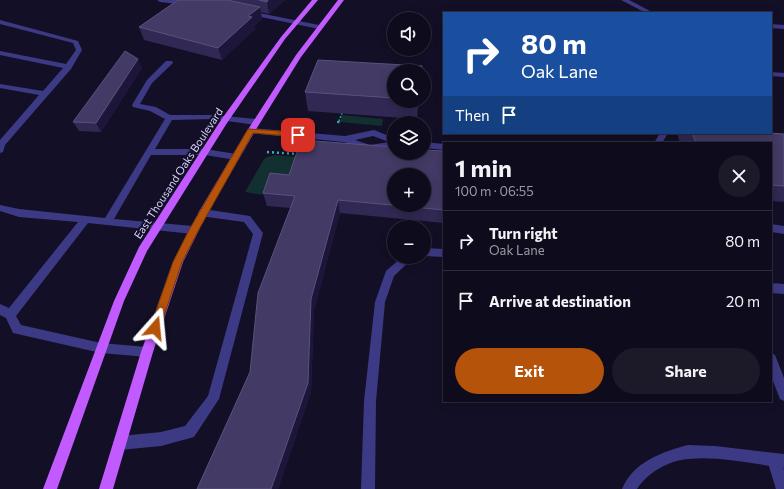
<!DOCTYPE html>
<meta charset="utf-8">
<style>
body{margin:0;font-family:Commissioner,sans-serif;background:#1c1929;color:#f1f3f6;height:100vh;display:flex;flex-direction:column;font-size:15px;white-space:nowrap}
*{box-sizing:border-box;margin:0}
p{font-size:13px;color:#9b9ba3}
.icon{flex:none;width:22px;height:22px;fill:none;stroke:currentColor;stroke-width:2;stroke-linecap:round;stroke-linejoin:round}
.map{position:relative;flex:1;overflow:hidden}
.panel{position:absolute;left:443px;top:142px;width:329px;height:260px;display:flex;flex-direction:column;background:#0e0b1c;border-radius:0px;box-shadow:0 2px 10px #0003,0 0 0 1px #2e2b3b}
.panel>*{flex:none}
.banner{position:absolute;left:443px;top:12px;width:329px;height:122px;border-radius:0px;box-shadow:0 2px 10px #0003,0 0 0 1px #2e2b3b;background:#1a4fa0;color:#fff;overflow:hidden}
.fabs{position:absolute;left:387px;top:12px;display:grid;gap:8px}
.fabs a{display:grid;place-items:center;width:44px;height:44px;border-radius:50%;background:#0e0b1c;box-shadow:0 2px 10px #0003,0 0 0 1px #2e2b3b;font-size:20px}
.pin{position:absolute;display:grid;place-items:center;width:34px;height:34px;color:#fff;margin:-17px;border-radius:8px;box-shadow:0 2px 6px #0006}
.me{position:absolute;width:44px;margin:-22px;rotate:18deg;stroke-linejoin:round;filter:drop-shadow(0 0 3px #0008)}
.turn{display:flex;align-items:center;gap:14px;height:84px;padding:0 12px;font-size:18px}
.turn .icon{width:52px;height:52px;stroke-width:2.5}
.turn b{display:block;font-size:28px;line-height:34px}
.then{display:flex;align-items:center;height:38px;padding:0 12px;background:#0003;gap:8px;font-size:15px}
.round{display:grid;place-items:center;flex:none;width:42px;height:42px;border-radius:21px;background:#1c1929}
.summary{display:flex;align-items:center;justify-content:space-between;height:68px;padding:0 12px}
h1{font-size:24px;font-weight:700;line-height:30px}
.primary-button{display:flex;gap:8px;margin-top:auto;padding:8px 12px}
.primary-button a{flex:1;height:46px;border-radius:24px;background:#b45309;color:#fff;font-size:16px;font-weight:700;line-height:46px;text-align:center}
.primary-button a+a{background:#1c1929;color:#f1f3f6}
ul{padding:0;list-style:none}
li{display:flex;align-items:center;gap:12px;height:60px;padding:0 12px;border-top:1px solid #2e2b3b}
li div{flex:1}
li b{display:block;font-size:15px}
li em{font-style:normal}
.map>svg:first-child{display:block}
.green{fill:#12302f}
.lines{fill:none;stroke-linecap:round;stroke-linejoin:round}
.path-far1{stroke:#2fb8b0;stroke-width:1.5;stroke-dasharray:1.5 2;stroke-linecap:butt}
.path{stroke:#2fb8b0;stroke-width:2.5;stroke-dasharray:2 3;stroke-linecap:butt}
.lane{fill:#3d3a85;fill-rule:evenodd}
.street{fill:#3d3a85;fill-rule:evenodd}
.primary{fill:#c25bff;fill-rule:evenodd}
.wall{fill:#312854}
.shaded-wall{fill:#1d163a}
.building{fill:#433a66;stroke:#5a527e;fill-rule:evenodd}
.route{fill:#b45309;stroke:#753606}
.labels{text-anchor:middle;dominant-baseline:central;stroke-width:4;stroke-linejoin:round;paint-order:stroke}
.street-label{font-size:11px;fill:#d9d4ff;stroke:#130f26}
</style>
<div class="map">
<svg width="784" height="489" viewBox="0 0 784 489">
<rect width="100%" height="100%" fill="#130f26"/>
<!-- green -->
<path class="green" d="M342 115 383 119 382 126 340 122Z
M276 155 300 157 290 185 264 195 245 192 264 159 267 157Z"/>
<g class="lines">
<!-- path-far1 -->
<path class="path-far1" d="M339 121 342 113"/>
<!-- path -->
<path class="path" d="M338 123 339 120
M267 152 298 154"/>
<!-- lane -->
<path class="lane" d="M157 0H177L191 3 188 5 160 2Z
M621 0H629L654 13H646Z
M249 11 319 25 322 27 319 29 247 14 246 13Z
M0 20 78 41 82 50 71 69 5 145 3 152 0 153V140L39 95 0 88V84L43 91 63 68 0 55V51L66 64 76 50 73 43 0 24Z
M771 24 784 25V29L771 28Z
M166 61H172L173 63 152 83 140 104 156 107 170 115H213L256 119 260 122 256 125 213 119 172 120 155 149H205L236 154 240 157 236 160 205 155H151L114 219 193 226 196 227 198 230 196 233 193 234 88 223 16 316 21 325 101 343 147 347 151 348 153 352 151 356 147 357 101 353 13 333 6 318 0 315V304L9 308 78 222 19 217 0 211V205L19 209 105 218 165 119 150 111 133 107 132 105 147 80Z
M771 72 784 73V77L771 76Z
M203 209 250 216 263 233 219 399 194 437 161 446 120 450 115 448 113 443 115 438 120 436 161 432 185 426 208 396 253 234 244 222 200 216 198 213 200 210Z
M424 248 444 249V257L424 256Z
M402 257H414L394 276 385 302 376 401 375 489H361L364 401 375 302 386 271Z
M771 283 784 284V294L771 293Z
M771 353 775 355 784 378V401L780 399 771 376Z
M774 453 779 455 784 470V489H776L767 460 769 455Z"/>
<!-- street -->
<path class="street" d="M251 128 345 136 374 130 394 138V147L369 151 344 142 248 133 247 131ZM373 136 389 142 370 145 355 140Z
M660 133H668L662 143H654Z
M424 142 444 144V150L424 148Z
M771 224 784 226V234L771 232Z
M688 445 715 446 784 454V468C755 464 717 456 689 459 669 460 647 473 637 489H622C633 462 662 452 688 445Z"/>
<!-- primary -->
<path class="primary" d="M312 0H318L285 39 227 123 147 251 124 301 57 489H43L114 301 139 247 221 120 281 37Z
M338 0H344L301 57 255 131 207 214 183 262 153 352 113 489H99L141 352 173 262 200 210 247 131 296 55Z"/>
</g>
<!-- wall -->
<path class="wall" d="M178 0H285L269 14 260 12 262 19 254 26 255 29 222 60 144 40 139 27Z
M142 68 101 132 79 131 73 122Z
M394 71V101H419L417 119 308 111 305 92Z
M677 133H770L784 134V202L771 201V143H680Z
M444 151V223L340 213 314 310 311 392 278 489H197L250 372 291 208 267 206 263 193 289 175Z"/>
<!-- shaded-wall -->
<path class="shaded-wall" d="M268 0H285L269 14 267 2Z
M260 7 262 19 254 26 255 29 222 60 218 48 248 16Z
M138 59 142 68 101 132 96 123Z
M418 101H419L417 119Z
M338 200 340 213 314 310 311 392 278 489H271L311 299Z"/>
<!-- building -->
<path class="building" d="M178 0H227L260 7 248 16 252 17 218 48 139 27Z
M259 0H268L267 2Z
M125 51 138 59 96 123 73 122Z
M318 60 422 66V71H394V98L305 92Z
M692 133H770L784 134V186L771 185V143H696Z
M301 140 394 147V153H424V150L444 151V210L338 200 311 299 308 383 271 489H197L250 372 258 293 295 196 263 193 270 173 289 175ZM394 175H424V205H394Z"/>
<!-- route -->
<path class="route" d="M248 129 298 132 302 135 298 137 253 133 198 231 182 262 159 331 155 332 151 331 150 328 173 262 189 230Z"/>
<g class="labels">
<!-- street labels -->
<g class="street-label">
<text transform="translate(178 173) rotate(-57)">East Thousand Oaks Boulevard</text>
</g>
</g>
</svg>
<div class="fabs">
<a><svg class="icon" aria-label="sound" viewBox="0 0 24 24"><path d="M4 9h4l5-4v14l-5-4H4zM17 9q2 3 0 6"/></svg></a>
<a><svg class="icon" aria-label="search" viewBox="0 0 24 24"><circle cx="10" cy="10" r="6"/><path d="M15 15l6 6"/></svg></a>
<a><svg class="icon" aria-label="layers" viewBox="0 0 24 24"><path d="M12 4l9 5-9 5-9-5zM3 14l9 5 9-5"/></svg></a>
<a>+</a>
<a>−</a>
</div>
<div class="pin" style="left:298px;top:135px;background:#d93025"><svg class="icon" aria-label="arrive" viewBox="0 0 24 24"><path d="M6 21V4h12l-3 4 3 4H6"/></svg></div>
<svg class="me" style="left:155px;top:328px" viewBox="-20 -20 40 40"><path d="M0-17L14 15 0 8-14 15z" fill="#b45309" stroke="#fff" stroke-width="4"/></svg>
<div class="banner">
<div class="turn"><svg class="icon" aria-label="right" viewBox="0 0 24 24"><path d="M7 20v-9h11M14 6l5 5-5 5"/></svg><div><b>80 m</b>Oak Lane</div></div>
<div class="then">Then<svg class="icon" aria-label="arrive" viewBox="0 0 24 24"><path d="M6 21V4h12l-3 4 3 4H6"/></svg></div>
</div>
<section class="panel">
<div class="summary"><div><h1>1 min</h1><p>100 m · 06:55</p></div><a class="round"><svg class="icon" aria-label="close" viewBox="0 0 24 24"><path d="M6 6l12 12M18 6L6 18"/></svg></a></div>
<ul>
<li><svg class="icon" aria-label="right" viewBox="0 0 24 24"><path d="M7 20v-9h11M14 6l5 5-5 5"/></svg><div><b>Turn right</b><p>Oak Lane</p></div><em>80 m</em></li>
<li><svg class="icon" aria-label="arrive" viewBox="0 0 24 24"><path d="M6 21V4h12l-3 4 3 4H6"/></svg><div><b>Arrive at destination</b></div><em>20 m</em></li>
</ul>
<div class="primary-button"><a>Exit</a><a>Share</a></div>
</section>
</div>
